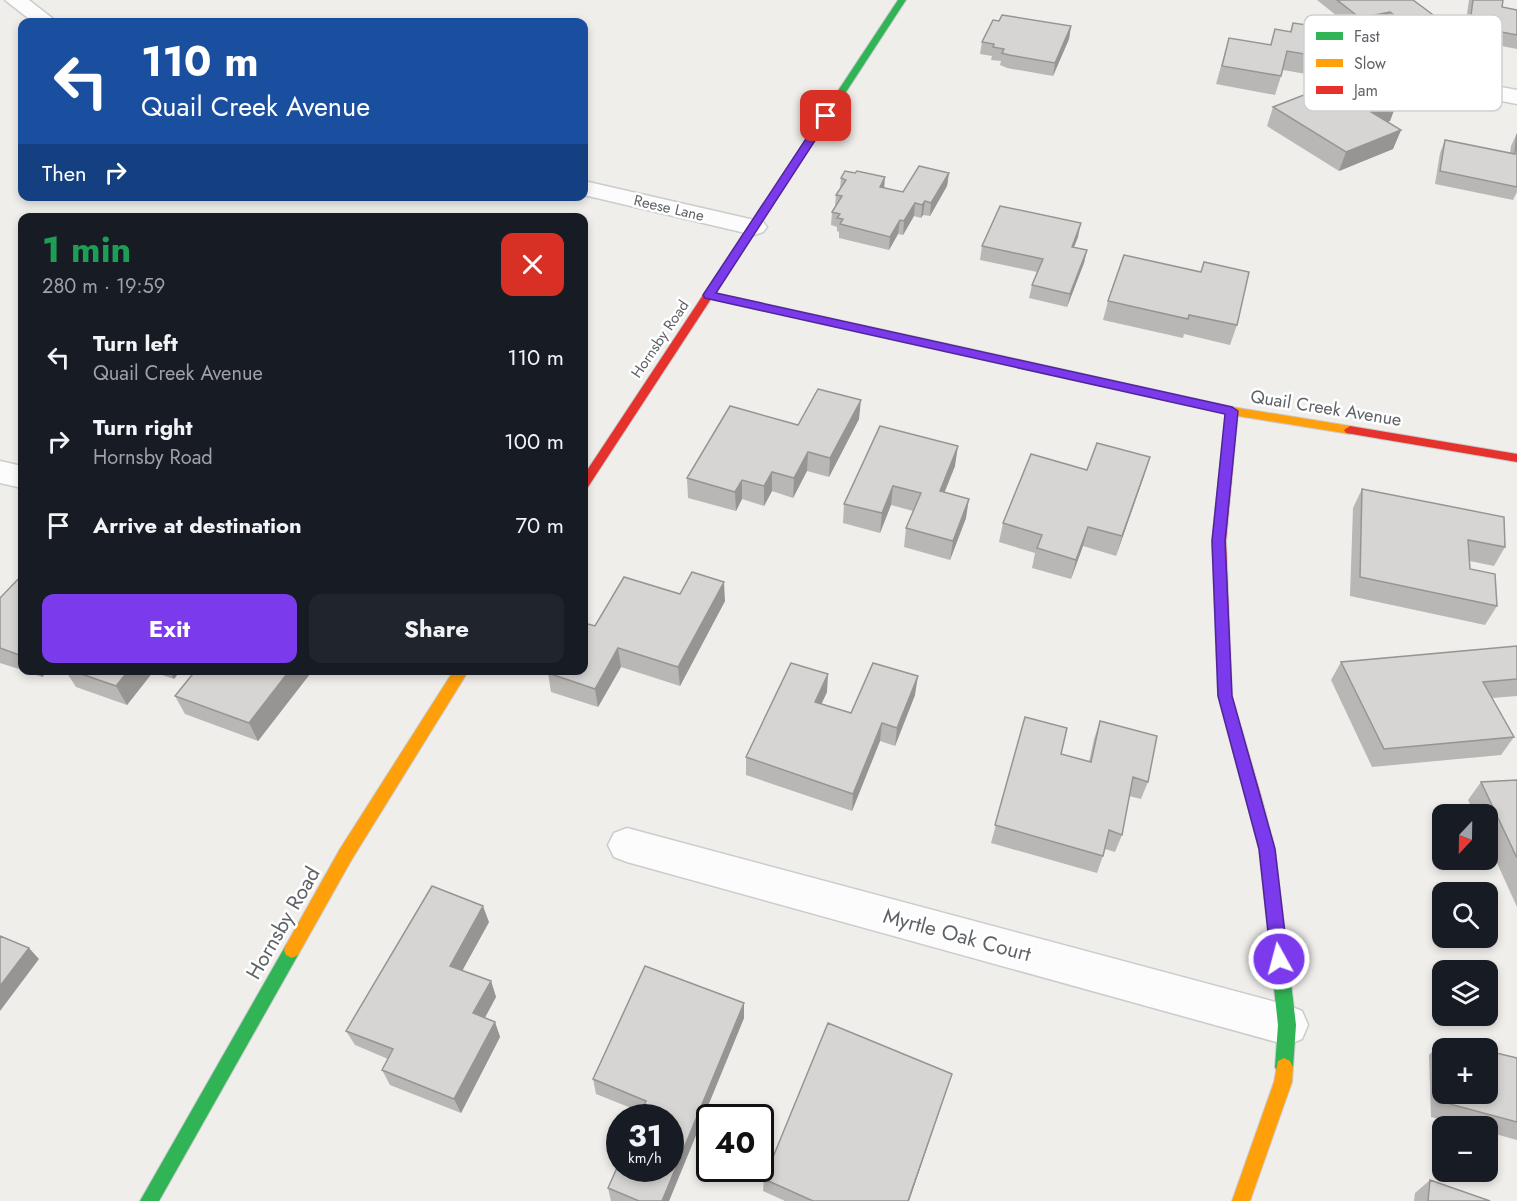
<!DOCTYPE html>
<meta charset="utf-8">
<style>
body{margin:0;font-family:Jost,sans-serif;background:#20242c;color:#f1f3f6;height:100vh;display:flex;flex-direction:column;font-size:22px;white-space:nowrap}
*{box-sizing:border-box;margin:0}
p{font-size:20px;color:#9ea1a6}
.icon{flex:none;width:33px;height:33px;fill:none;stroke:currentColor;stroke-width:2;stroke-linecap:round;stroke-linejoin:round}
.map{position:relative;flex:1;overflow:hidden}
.details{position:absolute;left:18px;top:213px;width:570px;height:462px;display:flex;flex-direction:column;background:#171b24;border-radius:12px;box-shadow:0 3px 9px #0003}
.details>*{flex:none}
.hud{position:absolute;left:18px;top:18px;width:570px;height:183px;border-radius:12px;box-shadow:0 3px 9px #0003;background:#1a4fa0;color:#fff;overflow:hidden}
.needle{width:39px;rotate:202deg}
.fabs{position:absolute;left:1432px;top:804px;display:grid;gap:12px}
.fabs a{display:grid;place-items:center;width:66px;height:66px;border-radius:12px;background:#171b24;box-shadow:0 3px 9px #0003;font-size:30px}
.speed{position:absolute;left:606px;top:1104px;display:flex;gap:12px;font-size:30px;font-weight:700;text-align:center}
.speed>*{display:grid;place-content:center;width:78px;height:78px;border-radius:50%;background:#171b24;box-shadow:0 3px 9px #0003;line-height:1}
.speed small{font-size:15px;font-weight:400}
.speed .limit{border:3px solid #111;border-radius:9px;background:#fff;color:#111}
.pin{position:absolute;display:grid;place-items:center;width:51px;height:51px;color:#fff;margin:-26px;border-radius:12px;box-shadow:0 3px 9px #0006}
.me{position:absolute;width:66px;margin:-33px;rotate:353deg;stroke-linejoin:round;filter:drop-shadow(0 0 4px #0008)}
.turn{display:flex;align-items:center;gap:21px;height:126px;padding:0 24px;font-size:27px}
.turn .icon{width:78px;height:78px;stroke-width:2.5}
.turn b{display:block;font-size:42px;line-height:51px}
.then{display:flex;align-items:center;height:57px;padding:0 24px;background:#0003;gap:12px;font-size:22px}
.round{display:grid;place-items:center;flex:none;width:63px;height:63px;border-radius:12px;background:#20242c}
.overview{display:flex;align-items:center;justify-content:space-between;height:102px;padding:0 24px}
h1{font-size:36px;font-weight:700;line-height:45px;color:#1e9e55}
.primary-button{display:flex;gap:12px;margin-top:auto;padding:12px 24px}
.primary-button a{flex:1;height:69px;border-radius:12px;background:#7c3aed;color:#fff;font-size:24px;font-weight:700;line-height:69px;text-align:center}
.primary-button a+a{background:#20242c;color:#f1f3f6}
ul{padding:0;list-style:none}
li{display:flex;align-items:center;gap:18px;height:84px;padding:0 24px}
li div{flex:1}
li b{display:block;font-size:22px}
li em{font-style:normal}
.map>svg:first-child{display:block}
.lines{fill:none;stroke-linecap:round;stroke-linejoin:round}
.street-casing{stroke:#cbcccc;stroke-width:3}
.fast-casing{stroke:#cacacb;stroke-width:2}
.slow-casing{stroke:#cacacb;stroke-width:2}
.jam-casing{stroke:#cacacb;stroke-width:2}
.street{fill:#fdfcfc;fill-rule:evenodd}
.fast{fill:#30b455;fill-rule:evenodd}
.slow{fill:#ff9f0a;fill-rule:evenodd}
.jam{fill:#e5322d;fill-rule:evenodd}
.wall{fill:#b8b7b5}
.shaded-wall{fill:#969594}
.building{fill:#d6d5d3;stroke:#969594;stroke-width:1.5}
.route{fill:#7c3aed;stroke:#51269a;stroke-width:1.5}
.labels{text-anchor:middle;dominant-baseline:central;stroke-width:5;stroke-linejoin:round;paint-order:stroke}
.far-street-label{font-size:15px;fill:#5f6368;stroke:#fff}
.street-label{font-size:18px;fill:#5f6368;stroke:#fff}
.near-street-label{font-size:21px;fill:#5f6368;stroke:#fff}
.key{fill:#fff;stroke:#cfd0d2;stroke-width:1.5}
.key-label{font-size:16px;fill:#5f6368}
</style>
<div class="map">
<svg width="1517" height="1201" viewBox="0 0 1517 1201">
<rect width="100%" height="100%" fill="#efeeea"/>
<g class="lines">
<defs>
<path id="street" d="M5 0H29L57 22H33Z
M1469 81 1517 90V104L1461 93 1458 88 1461 83Z
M584 181 763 222 767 227 763 232 754 235 584 195Z
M0 461 22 466V488L0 483Z
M627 828 1287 1005 1302 1011 1308 1025 1302 1039 1287 1045 627 862 614 857 608 845 614 833Z"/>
<path id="fast" d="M898 0H906L758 227 753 230 749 229 748 227Z
M1253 790 1258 791 1261 796 1275 849 1296 1025 1293 1067 1290 1073 1284 1076 1278 1073 1275 1067 1278 1025 1259 849 1245 796 1248 791Z
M292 942 298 945 300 950 298 955 159 1201H140L286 945Z"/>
<path id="slow" d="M948 344 1232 407 1350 426 1356 430 1350 434 1232 415 944 351 942 348Z
M454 670H469L352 859 298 955 292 958 286 955 284 950 286 945 340 849Z
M1284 1058 1290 1061 1293 1067 1292 1082 1250 1201H1232L1274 1082 1278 1061Z"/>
<path id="jam" d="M753 224 758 227 715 293 948 344 954 348 948 352 711 299 588 487 584 488V475L748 227Z
M1232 407 1238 411 1226 541 1232 696 1261 796 1258 801 1253 802 1248 801 1245 796 1218 696 1212 541 1226 411Z
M1350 426 1517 454V462L1346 433 1344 430Z"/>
</defs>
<!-- street casing -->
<use href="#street" class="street-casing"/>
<!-- fast casing -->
<use href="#fast" class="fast-casing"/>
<!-- slow casing -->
<use href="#slow" class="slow-casing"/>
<!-- jam casing -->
<use href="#jam" class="jam-casing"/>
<!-- street -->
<use href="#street" class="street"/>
<!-- fast -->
<use href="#fast" class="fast"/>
<!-- slow -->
<use href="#slow" class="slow"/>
<!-- jam -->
<use href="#jam" class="jam"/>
</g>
<!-- wall -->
<path class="wall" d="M1317 0H1413L1435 33 1404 39 1386 25 1356 30 1349 25 1346 45 1358 63 1352 82 1283 70 1275 95 1216 84 1229 38 1270 45 1275 29 1290 32 1293 23 1306 25 1308 17 1347 24Z
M1469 0H1503L1502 7 1517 10V49L1481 42 1482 30 1465 27Z
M1071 26 1069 39 1053 76 1007 68 1000 65 1001 61 991 60 992 56 980 54 982 42Z
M1397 102 1390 121 1387 122 1401 130 1393 149 1339 171 1267 126 1273 107 1333 103Z
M1517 133V192L1513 200 1435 184 1440 153 1445 140 1510 153 1511 146Z
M949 173 947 186 930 216 923 215 921 218 914 216 903 235 898 234 889 250 839 238V232L837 231V227L831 225 832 212 835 206 836 195 840 189 841 178 903 192Z
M1078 237 1074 247 1087 250 1084 263 1067 307 1029 298 1032 285 1037 272 980 260 982 246Z
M1124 255 1237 325 1230 345 1184 334 1183 338 1103 320 1108 301Z
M859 419 829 477 807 471 793 498 772 491 764 506 742 499 736 511 688 498 687 478 798 425Z
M880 426 955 466 944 493 966 518 950 560 904 547 906 528 913 511 891 505 880 533 843 523 844 504Z
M1087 470 1144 476 1116 556 1083 546 1071 579 1032 568 1035 553 999 542 1003 523Z
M1362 489 1505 547 1494 566 1470 561V569L1497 606 1485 625 1350 596 1353 508Z
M22 575V670L0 663V598Z
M680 594 725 601 680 686 621 667 598 707 551 692 548 673Z
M1517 646V696L1492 698 1514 737 1501 755 1372 767 1331 680 1341 662Z
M22 670H49L42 677Z
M65 670H181L174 679 153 672 127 705 76 687Z
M313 670 258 741 185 714 175 696Z
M827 692 821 704 851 713 915 695 895 746 880 741 852 811 746 775V757Z
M1025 717 1061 754 1089 762 1094 739 1100 721 1148 782 1141 799 1129 796 1122 835 1115 852 1105 849 1103 856 1097 873 991 843Z
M1517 780V907L1488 843V814H1475L1468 800 1481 782Z
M489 922 462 971 491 981 496 997 485 1018 495 1022 500 1037 461 1113 390 1085 382 1070 388 1059 355 1045 346 1031Z
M744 1003V1018L669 1201H611L608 1188 641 1112 596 1094 593 1079Z
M1443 1040 1478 1048H1443V1094H1488L1517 1058V1140L1488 1132V1126H1467L1431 1117 1429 1055Z
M952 1074 909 1201H785L763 1191 764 1179Z
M1430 1180 1490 1201H1414L1415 1193Z"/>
<!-- shaded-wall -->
<path class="shaded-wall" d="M1390 12 1386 25 1356 30 1360 18Z
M1440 20 1435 33 1404 39 1408 26Z
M1071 26 1069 39 1053 76 1055 63Z
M1397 102 1390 121 1364 131 1371 112Z
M1401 130 1393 149 1339 171 1346 152Z
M949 173 947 186 930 216 931 203Z
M885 177 884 191 880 187Z
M925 201 923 215 921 218 922 205Z
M915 203 914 216 903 235 904 221Z
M900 220 898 234 889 250 890 237Z
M1081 223 1078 237 1069 260 1072 247Z
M1087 250 1084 263 1067 307 1070 294Z
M861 400 859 419 829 477 830 458Z
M958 446 955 466 937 511 940 491Z
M808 452 807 471 793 498 794 478Z
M1150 457 1144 476 1116 556 1122 536Z
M772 472V491L764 506V486Z
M742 480V499L736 511 735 492Z
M893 486 891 505 880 533 882 513Z
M969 499 966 518 950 560 953 541Z
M1088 527 1083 546 1071 579 1076 560Z
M724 582 725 601 680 686 678 667Z
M618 648 621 667 598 707 595 689Z
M38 670H49L42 677Z
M129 670H152L153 672 127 705 116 686Z
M169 670H181L174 679Z
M290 670H313L258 741 249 723Z
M828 674 827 692 814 720 815 702Z
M918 676 915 695 895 746 897 728Z
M882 723 880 741 852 811 853 794Z
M483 906 489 922 456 982 450 966Z
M29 948 39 959 0 1011V986Z
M491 981 496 997 479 1028 473 1013Z
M744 1003V1018L669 1201H662Z
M495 1022 500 1037 461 1113 454 1099Z
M952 1074 909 1201H908Z"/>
<!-- building -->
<path class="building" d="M1337 0H1413L1440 20 1408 26 1390 12 1360 18Z
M1473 0H1503L1502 7 1517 10V35L1486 29 1488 18 1471 15Z
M1002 15 1071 26 1055 63 1009 55 1002 53 1004 49 993 47 994 44 982 42 993 20 999 21Z
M1308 17 1349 24 1346 45 1361 48 1358 63 1287 51 1281 76 1222 66 1229 38 1271 45 1275 29 1291 32 1293 23 1307 25Z
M1373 88 1397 102 1371 112 1401 130 1346 152 1273 107 1314 91 1333 103Z
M1517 134V187L1440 171 1445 140 1515 154Z
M919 166 949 173 931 203 925 201 922 205 915 203 904 221 900 220 890 237 840 224 843 219 837 218 840 214 832 212 842 196 836 195 846 180 841 178 845 171 855 173 857 171 885 177 880 187 903 192Z
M1000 206 1081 223 1072 247 1087 250 1070 294 1032 285 1043 259 982 246Z
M1124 255 1201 272 1204 262 1249 272 1237 325 1189 315 1188 319 1108 301Z
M818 389 861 400 830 458 808 452 794 478 772 472 764 486 742 480 735 492 687 478 730 406 798 425Z
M880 426 958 446 940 491 969 499 953 541 906 528 921 493 893 486 882 513 844 504Z
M1097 443 1150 457 1122 536 1088 527 1076 560 1037 548 1042 535 1003 523 1031 454 1087 470Z
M1362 489 1504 517 1505 547 1468 540 1470 569 1495 574 1497 606 1360 577Z
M692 572 724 582 678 667 618 648 595 689 548 673 549 670H584V623L595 626 624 577 680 594Z
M22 575V656L0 648V598Z
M1517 646V679L1483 682 1514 737 1384 749 1341 662Z
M791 663 828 674 815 702 851 713 873 663 918 676 897 728 882 723 853 794 746 757Z
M70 670H129L116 686Z
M196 670H290L249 723 175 696Z
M1025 717 1067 728 1061 754 1091 762 1100 721 1157 736 1148 782 1133 777 1122 835 1109 830 1103 856 995 825Z
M1517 780V858L1481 782Z
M432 886 483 906 450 966 491 981 473 1013 495 1022 454 1099 382 1070 393 1049 346 1031Z
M0 936 29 948 0 986Z
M645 966 744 1003 662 1201H639L608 1188 620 1161V1168H670V1118H639L646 1101 593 1079Z
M828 1023 952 1074 908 1201H813L764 1179Z
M1443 1040 1478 1048H1443Z
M1488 1051 1517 1058V1122L1446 1103 1445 1094H1488Z
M1430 1180 1490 1201H1428Z"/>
<!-- route -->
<path class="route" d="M826 113 831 116 716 293 1232 407 1238 411 1225 541 1232 696 1275 849 1288 959 1285 965 1279 967 1273 965 1271 959 1259 849 1218 696 1212 541 1225 414 705 298 703 295 821 116Z"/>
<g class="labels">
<!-- far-street labels -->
<g class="far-street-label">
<text transform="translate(669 208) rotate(13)">Reese Lane</text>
<text transform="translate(660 339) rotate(-56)">Hornsby Road</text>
</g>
<!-- street labels -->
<g class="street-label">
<text transform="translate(1326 408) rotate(9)">Quail Creek Avenue</text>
</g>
<!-- near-street labels -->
<g class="near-street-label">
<text transform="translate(283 923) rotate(-60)">Hornsby Road</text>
<text transform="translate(957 935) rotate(15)">Myrtle Oak Court</text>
</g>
</g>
<!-- legend -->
<rect x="1304" y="15" width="198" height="96" rx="9" class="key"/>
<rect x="1316" y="32" width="27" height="8" fill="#30b455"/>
<rect x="1316" y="59" width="27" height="8" fill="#ff9f0a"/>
<rect x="1316" y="86" width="27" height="8" fill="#e5322d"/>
<g class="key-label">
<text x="1354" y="42">Fast</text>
<text x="1354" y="69">Slow</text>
<text x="1354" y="96">Jam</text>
</g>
</svg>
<div class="fabs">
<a><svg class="needle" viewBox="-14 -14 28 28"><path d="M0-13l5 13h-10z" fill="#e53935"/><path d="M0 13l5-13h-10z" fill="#9ea1a6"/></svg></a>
<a><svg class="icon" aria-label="search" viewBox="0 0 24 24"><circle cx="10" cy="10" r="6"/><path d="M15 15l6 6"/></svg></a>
<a><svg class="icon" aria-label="layers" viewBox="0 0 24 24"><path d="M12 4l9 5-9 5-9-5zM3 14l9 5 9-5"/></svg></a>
<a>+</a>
<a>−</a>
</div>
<div class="speed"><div>31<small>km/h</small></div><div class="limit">40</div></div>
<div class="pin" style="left:826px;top:116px;background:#d93025"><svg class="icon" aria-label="arrive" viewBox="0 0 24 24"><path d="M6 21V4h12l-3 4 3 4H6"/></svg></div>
<svg class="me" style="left:1279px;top:959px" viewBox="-20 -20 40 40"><circle r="17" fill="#7c3aed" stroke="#fff" stroke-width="3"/><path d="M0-11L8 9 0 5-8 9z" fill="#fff"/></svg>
<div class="hud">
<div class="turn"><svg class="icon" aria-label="left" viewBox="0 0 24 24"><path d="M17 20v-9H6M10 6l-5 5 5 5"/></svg><div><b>110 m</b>Quail Creek Avenue</div></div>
<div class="then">Then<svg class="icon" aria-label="right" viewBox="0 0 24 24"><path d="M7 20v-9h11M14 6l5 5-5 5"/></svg></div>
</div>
<section class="details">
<div class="overview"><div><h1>1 min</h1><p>280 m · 19:59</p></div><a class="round" style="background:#d93025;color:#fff"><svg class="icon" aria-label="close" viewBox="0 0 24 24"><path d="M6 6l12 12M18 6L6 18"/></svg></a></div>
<ul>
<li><svg class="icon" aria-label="left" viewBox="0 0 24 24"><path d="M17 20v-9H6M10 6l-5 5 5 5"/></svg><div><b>Turn left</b><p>Quail Creek Avenue</p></div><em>110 m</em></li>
<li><svg class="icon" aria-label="right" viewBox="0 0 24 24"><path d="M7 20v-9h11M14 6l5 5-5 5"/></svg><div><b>Turn right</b><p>Hornsby Road</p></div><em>100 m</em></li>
<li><svg class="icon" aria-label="arrive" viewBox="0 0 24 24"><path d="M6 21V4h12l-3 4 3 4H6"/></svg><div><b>Arrive at destination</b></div><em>70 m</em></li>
</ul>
<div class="primary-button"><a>Exit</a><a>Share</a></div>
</section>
</div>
